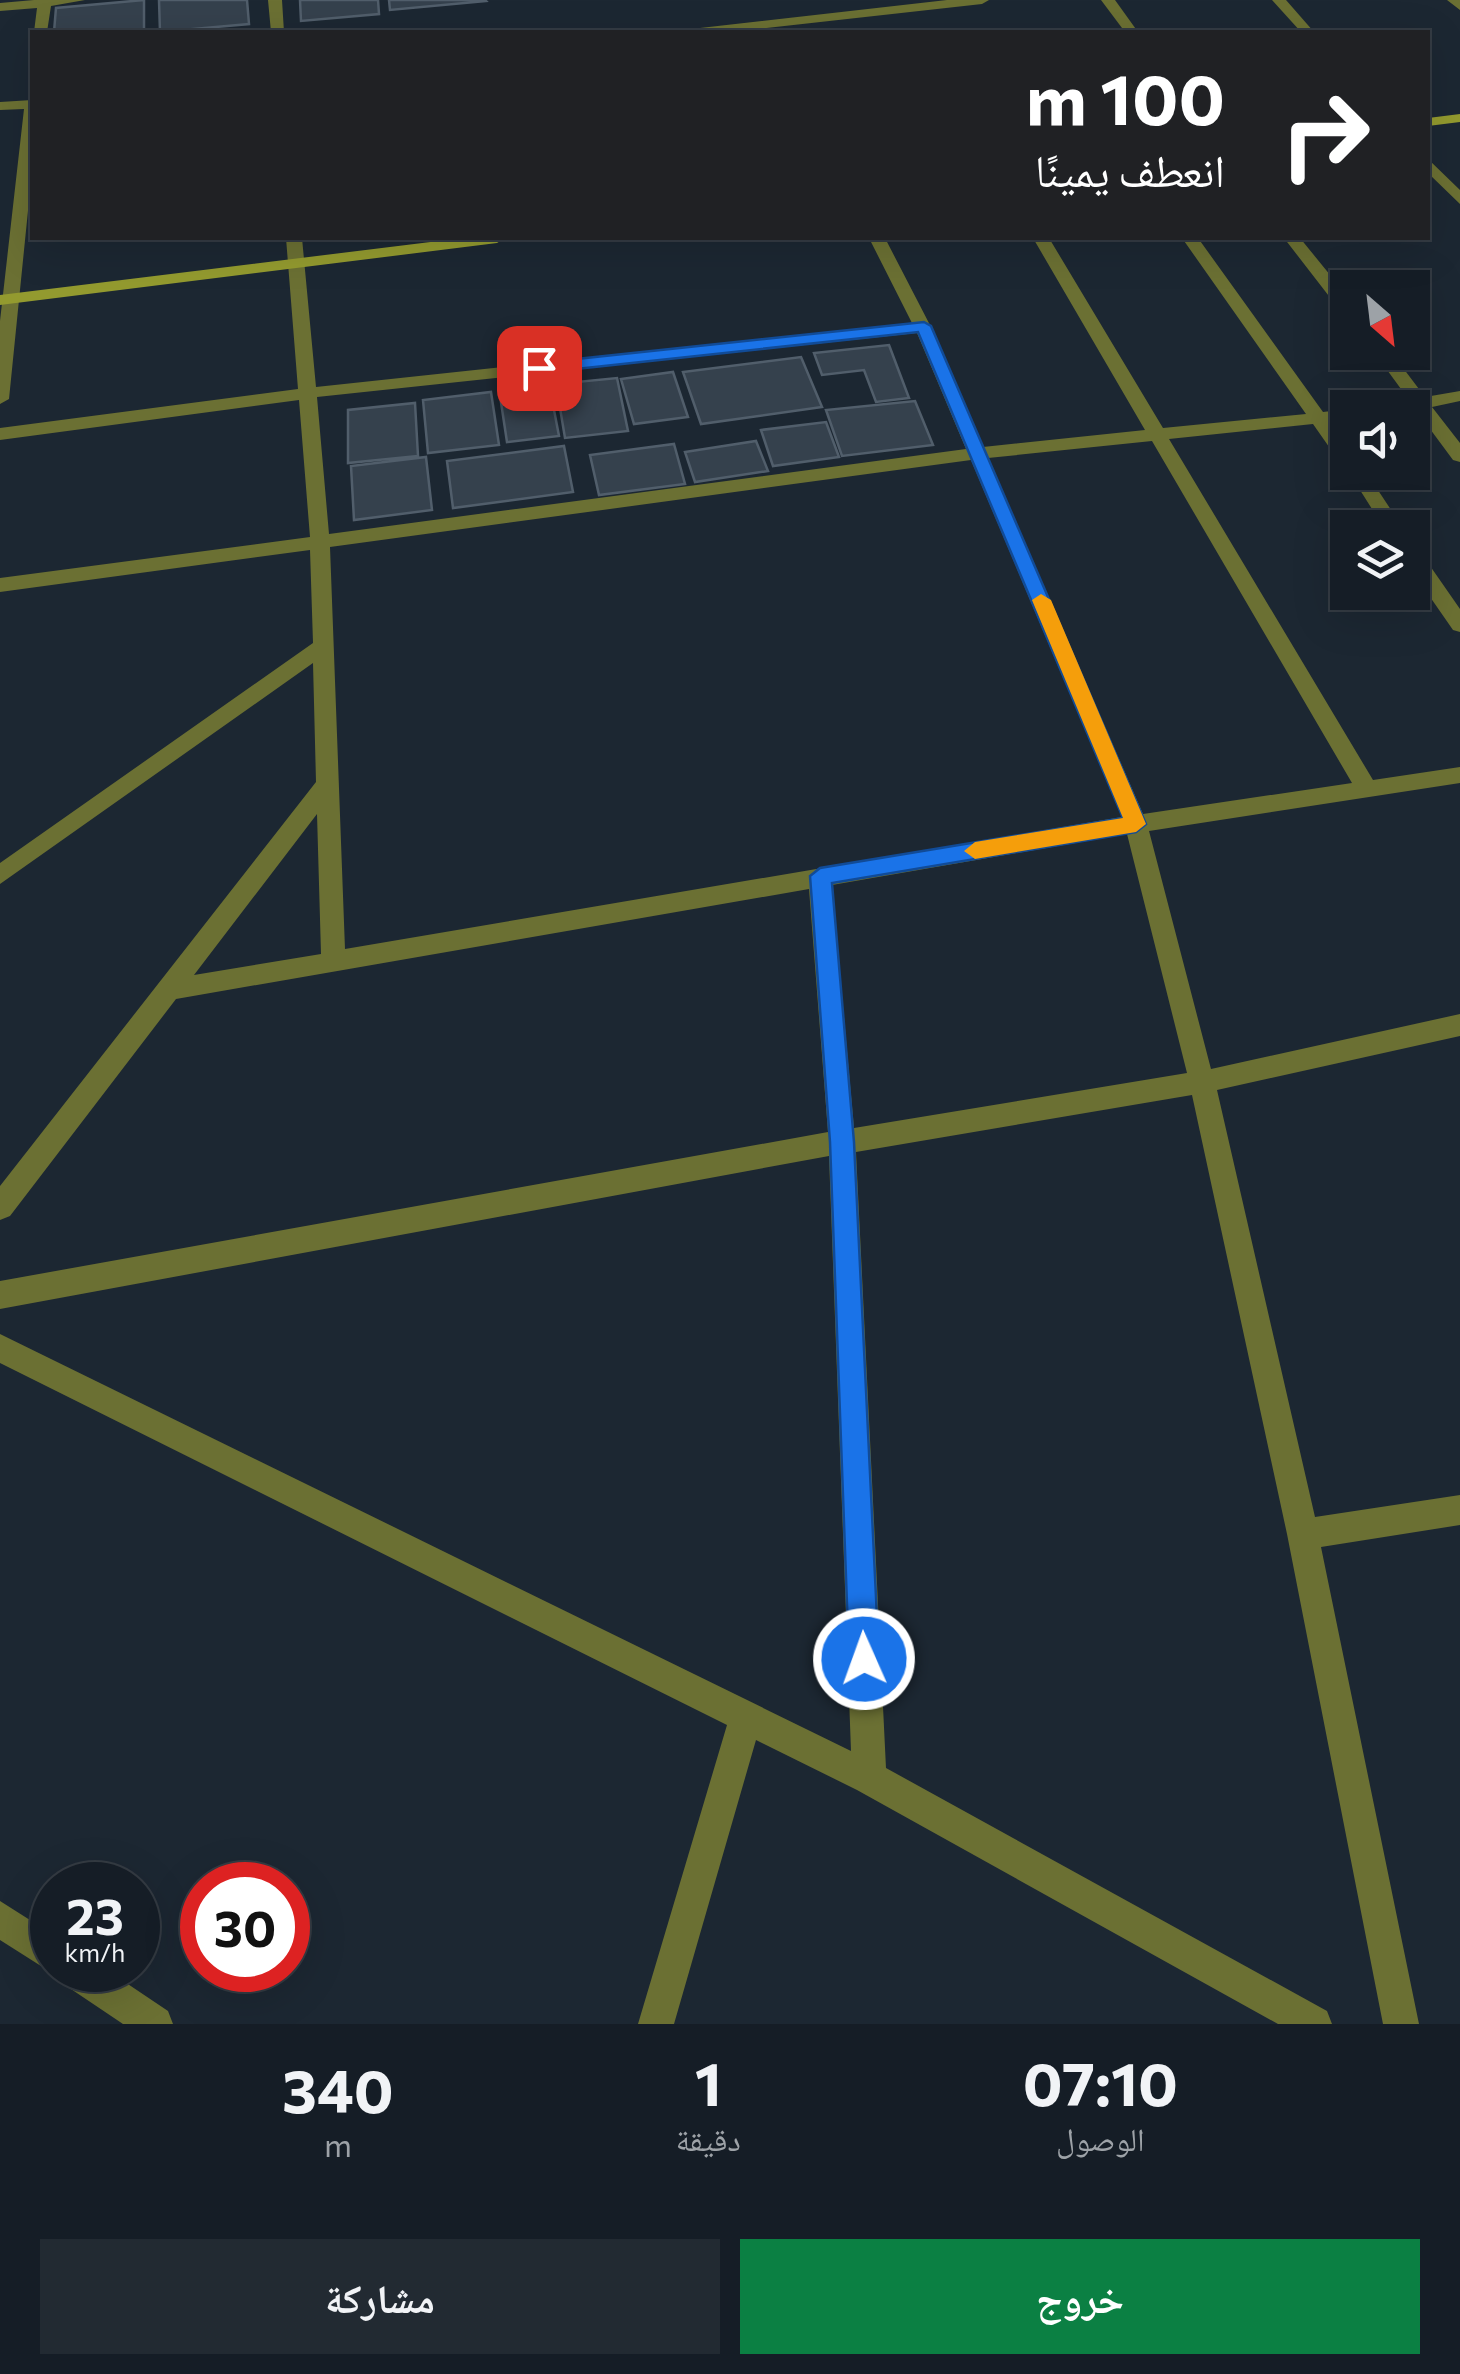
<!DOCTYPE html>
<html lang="ar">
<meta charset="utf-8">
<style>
body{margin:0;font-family:Commissioner,"Noto Naskh Arabic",sans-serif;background:#222a32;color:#f1f3f6;direction:rtl;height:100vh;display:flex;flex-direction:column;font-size:38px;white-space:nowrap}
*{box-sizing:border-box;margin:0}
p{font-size:32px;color:#9da2a7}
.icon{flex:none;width:55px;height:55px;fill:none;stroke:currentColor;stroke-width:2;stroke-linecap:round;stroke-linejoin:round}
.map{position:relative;height:2024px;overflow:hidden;direction:ltr}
.drawer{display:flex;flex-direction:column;background:#151d26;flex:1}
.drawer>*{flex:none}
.banner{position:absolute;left:30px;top:30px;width:1400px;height:210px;border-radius:0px;box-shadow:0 10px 40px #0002,0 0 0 2px #343b43;direction:rtl;background:#202124;color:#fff;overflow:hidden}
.needle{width:65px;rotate:152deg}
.controls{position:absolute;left:1330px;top:270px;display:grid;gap:20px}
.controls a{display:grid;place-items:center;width:100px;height:100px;border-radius:0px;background:#151d26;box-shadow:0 10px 40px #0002,0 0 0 2px #343b43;font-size:50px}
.speed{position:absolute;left:30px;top:1862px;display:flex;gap:20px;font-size:50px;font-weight:700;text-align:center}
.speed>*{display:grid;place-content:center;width:130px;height:130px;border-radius:50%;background:#151d26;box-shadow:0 10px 40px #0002,0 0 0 2px #343b43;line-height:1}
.speed small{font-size:25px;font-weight:400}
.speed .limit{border:15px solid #d22;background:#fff;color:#111}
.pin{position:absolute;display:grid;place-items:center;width:85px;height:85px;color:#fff;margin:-42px;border-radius:20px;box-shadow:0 5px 15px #0006}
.me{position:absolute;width:110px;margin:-55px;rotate:358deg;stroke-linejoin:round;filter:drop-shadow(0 0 8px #0008)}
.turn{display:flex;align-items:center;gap:35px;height:210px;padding:0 40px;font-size:45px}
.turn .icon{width:130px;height:130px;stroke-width:2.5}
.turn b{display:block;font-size:70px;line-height:85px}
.eta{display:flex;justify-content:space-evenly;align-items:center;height:170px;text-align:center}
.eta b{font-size:60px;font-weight:700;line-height:70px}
.button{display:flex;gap:20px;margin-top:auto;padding:20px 40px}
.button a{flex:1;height:115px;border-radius:0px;background:#0b8043;color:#fff;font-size:40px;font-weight:700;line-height:115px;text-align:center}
.button a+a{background:#222a32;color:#f1f3f6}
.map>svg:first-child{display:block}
.building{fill:#35414d;stroke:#515e6b;stroke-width:2.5}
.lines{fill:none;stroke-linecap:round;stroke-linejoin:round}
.street{fill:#6b7033;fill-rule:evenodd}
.secondary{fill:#939a2f;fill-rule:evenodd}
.route{fill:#1a73e8;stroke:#114b97;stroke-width:2.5}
.slow{fill:#f59e0b}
</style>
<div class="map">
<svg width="1460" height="2024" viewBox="0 0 1460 2024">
<rect width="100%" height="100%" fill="#1c2732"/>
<!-- building -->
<path class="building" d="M144 0V31L54 32 56 8Z
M159 0H247L249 24 160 32Z
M300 0H378L379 14 301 21Z
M389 0H485L486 1 390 10Z
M889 345 909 398 876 402 864 370 822 375 814 353Z
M801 357 822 407 701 424 683 372Z
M673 372 688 417 634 424 621 379Z
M617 378 628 431 565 438 556 384Z
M549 384 559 436 507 442 499 389Z
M491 392 499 445 428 453 423 400Z
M915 401 933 445 842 456 826 410Z
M415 403 418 456 348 463V410Z
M826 422 839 457 773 466 761 430Z
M756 441 768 471 695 482 685 452Z
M674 444 685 484 599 495 590 455Z
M564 446 573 492 453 508 447 461Z
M426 457 432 510 354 520 351 466Z"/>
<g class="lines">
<!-- street -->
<path class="street" d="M34 0H85L51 6 47 32H34L37 8 0 11V3Z
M268 0H282L284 32H271Z
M947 0H989L982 4 731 32H693L700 28Z
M1101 0H1115L1138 32H1125Z
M1272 0H1286L1314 32H1301Z
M1447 0H1460V10Z
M32 100V171L9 399 0 404V321L24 109 0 110V102Z
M1428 159 1460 190V204L1428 173Z
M286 238H302L316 387 912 323 869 238H885L931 327 983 447 1145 430 1033 238H1049L1163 428 1306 414 1182 238H1198L1323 412 1348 409V421L1331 422 1348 446V466L1341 464 1313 424 1169 439 1373 780 1460 767V783L1149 831 1211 1069 1460 1014V1036L1217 1090 1315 1517 1460 1495V1525L1321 1547 1419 2024H1383L1287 1534 1192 1095 856 1152 886 1768 1327 2011 1332 2024H1278L857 1790 756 1740 674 2024H638L727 1725 0 1363V1334L851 1751 829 1156 0 1309V1281L828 1132 809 889 176 999 10 1216 0 1220V1186L316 782 313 663 0 884V863L313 643 310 550 0 592V578L310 537 299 400 0 440V428L298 389ZM917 333 966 449 329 534 317 397ZM1152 441 1352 783 1143 814 988 458ZM971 460 1122 817 345 949 330 547ZM317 814 321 954 194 975ZM1127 834 1187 1073 854 1128 832 885Z
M1284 238H1300L1348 297V314L1342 313Z
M1374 352H1391L1425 397 1460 391V401L1432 407 1460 443V462L1453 460 1416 410 1385 408 1409 400Z
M1348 471 1366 472 1403 528H1384Z
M1412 549 1419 550 1460 609V632L1453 630 1412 571Z
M0 1901 52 1934V1970H107L168 2011 173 2024H123L62 1983 57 1971 52 1973 0 1940Z"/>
<!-- secondary -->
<path class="secondary" d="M1460 114V122L1428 126V118Z
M463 238H505L497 243 0 305V295Z"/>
</g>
<!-- route -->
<path class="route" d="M924 322 931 326 1146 824 1136 832 832 883 854 1142 879 1659 874 1669 864 1674 853 1669 849 1659 830 1142 810 876 820 868 1123 818 918 332 539 373 531 368 539 363Z"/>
<!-- slow -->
<path class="slow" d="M1041 594 1051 600 1146 824 1136 832 975 859 964 851 975 842 1123 818 1032 600Z"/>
</svg>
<div class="controls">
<a><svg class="needle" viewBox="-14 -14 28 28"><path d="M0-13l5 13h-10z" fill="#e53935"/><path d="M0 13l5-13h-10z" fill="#9da2a7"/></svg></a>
<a><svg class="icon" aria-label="sound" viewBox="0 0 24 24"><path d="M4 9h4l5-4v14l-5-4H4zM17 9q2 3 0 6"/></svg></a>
<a><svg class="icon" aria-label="layers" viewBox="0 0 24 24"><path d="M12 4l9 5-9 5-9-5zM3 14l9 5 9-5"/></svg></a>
</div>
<div class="speed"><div>23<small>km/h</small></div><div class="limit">30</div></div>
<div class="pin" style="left:539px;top:368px;background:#d93025"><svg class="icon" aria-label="arrive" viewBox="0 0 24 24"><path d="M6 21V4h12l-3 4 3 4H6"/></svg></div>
<svg class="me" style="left:864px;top:1659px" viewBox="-20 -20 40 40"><circle r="17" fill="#1a73e8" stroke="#fff" stroke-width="3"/><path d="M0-11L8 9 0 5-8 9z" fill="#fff"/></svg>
<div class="banner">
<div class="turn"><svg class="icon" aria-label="right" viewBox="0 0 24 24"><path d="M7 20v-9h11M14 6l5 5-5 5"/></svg><div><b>100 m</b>انعطف يمينًا</div></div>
</div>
</div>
<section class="drawer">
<div class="eta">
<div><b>07:10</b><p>الوصول</p></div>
<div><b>1</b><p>دقيقة</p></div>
<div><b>340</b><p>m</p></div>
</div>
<div class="button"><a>خروج</a><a>مشاركة</a></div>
</section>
